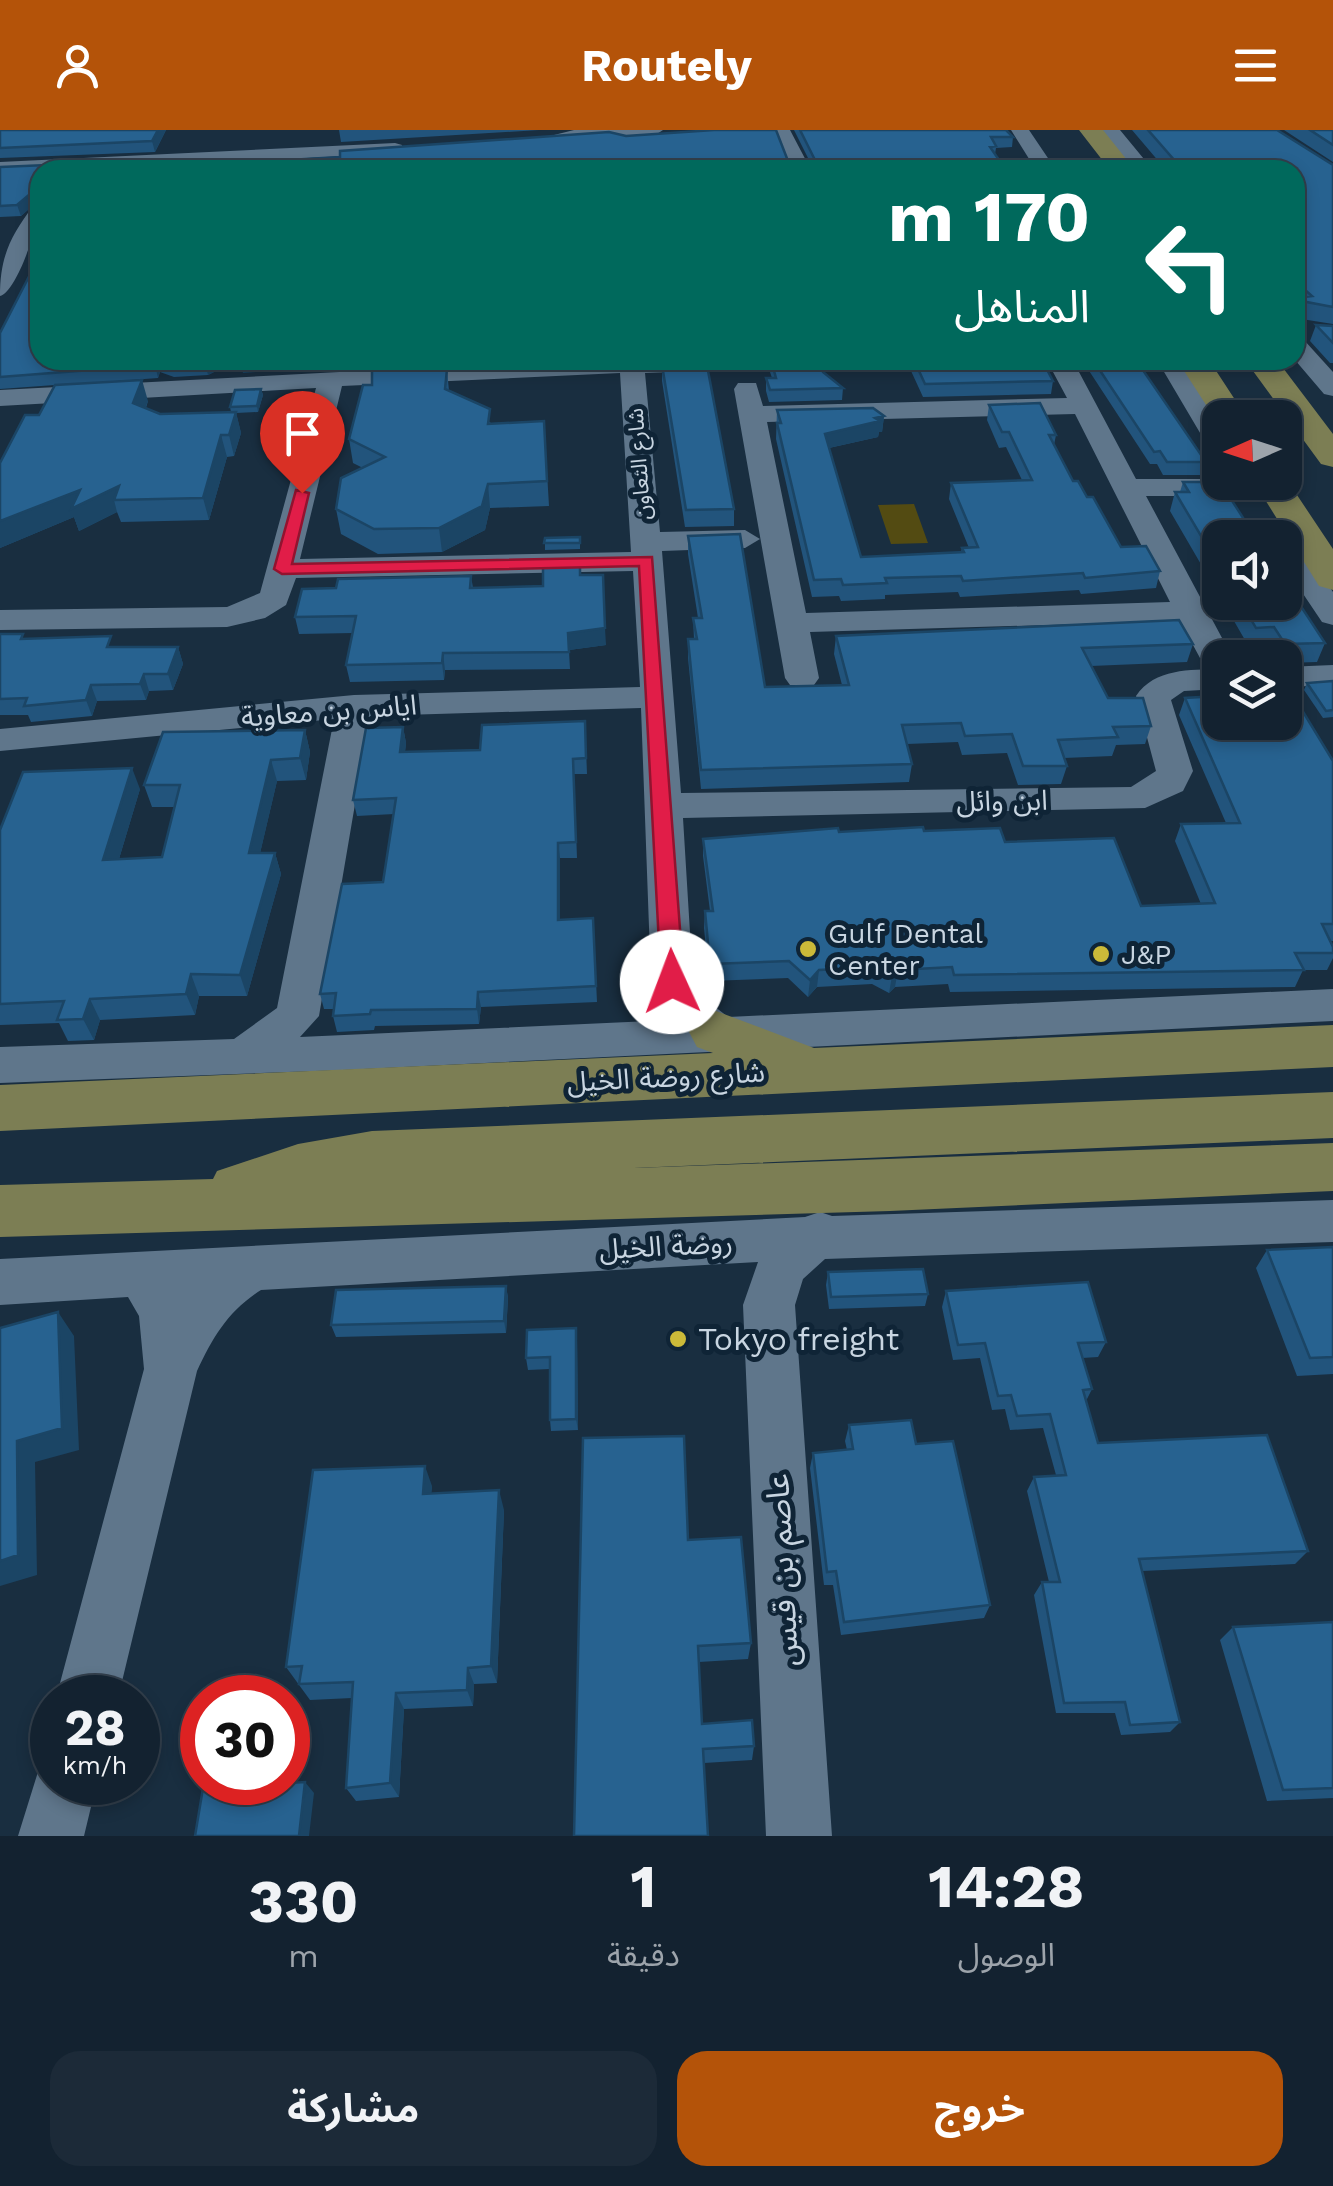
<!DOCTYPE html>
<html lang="ar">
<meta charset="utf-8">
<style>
body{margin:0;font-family:"Work Sans","Noto Sans Arabic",sans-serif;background:#1c2a38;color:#f1f3f6;direction:rtl;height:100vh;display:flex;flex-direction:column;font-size:38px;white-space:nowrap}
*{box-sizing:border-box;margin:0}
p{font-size:32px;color:#9da4ab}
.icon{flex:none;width:55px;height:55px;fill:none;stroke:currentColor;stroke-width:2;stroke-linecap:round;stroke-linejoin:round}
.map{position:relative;height:1706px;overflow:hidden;direction:ltr}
.panel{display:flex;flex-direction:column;background:#132230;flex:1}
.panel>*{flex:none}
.top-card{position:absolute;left:30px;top:30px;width:1275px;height:210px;border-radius:30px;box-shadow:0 5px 15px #0003,0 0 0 2px #323f4c;direction:rtl;background:#00695c;color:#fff;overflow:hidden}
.needle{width:65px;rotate:267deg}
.controls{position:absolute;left:1202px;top:270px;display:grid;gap:20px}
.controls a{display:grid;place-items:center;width:100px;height:100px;border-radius:20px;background:#132230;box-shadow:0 5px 15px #0003,0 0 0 2px #323f4c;font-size:50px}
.speed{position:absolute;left:30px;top:1545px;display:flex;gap:20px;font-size:50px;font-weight:700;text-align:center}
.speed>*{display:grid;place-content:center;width:130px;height:130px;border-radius:50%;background:#132230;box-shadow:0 5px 15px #0003,0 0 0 2px #323f4c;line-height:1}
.speed small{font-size:25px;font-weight:400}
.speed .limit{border:15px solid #d22;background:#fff;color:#111}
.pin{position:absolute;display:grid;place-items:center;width:85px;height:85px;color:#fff;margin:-102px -42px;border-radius:50% 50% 50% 0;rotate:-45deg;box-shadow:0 0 10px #0007}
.pin .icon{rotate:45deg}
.me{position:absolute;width:110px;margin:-55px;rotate:358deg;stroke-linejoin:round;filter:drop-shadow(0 0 8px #0008)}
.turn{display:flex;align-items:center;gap:35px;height:210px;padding:0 50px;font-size:45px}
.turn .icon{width:130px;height:130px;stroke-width:2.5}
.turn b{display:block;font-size:70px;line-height:85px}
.eta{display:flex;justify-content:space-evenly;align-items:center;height:170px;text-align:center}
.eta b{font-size:60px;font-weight:700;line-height:70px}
.button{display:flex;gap:20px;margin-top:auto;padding:20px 50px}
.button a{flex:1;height:115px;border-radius:30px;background:#b45309;color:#fff;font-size:40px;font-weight:700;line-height:115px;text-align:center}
.button a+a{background:#1c2a38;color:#f1f3f6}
header{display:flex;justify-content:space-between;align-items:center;height:130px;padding:0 50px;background:#b45309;color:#fff;font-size:45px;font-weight:700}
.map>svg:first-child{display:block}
.green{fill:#534b12}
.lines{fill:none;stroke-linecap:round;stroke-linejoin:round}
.minor{fill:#5f768b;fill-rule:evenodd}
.major{fill:#7c7e54;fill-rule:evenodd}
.wall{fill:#22547c}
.shaded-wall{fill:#1b4565}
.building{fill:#276290;stroke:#1b4565;stroke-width:2.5}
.route{fill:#e11d48;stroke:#92132f;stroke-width:2.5}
.poi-dot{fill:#cbba39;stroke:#0f2436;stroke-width:4}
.labels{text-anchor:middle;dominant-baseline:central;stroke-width:10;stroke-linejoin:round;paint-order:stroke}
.far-street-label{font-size:22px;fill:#c8d5e1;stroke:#0f2436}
.street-label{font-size:28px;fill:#c8d5e1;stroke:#0f2436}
.poi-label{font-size:28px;fill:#c8d5e1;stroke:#0f2436;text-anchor:start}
.near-poi-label{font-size:32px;fill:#c8d5e1;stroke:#0f2436;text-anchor:start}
.near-street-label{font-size:32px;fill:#c8d5e1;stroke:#0f2436}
</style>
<header><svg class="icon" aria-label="menu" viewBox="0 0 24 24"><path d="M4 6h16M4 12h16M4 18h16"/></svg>Routely<svg class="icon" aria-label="person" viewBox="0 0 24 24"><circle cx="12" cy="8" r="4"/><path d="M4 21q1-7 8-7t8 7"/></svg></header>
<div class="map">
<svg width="1333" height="1706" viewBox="0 0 1333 1706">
<rect width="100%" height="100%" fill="#192e40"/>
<!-- green -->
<path class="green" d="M914 374 928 413 891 414 878 375Z"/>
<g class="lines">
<!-- minor -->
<path class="minor" d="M574 0H663L654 6 555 13 546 7Z
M772 0H790L811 40H791Z
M1011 0H1029L1056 40H1036Z
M1101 0H1120L1153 40H1133Z
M395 13 402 15V23L0 44V32Z
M40 74C40 91 17 162 0 166 0 127 10 107 33 76Z
M1295 208 1304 210 1333 242V266L1324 264 1295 230Z
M568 230H802L789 238 645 243 660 402 745 400 760 409 745 418 662 421 681 663 1131 657 1156 641 1136 566C1155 538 1190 540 1220 539V559L1184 561 1171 570 1193 641 1183 661 1145 678 683 688 693 852 700 865 728 887 1333 859V891L343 940 0 953V917L234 909 277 878 334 589 0 621V599L354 565 640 557 633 441 296 448 286 475 265 488 227 497 0 500V480L227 477 260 463 316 258 0 276V260ZM620 243 631 422 300 429 342 256ZM641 578 651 852 672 890 300 907 319 886 370 586Z
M1157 230H1183L1220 291V321L1206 313Z
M1066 234 1079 242 1136 349H1220V352H1259L1262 357 1248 366H1146L1229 521 1224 528H1200L1180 491 810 502 819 548 814 555H790L785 548 734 259 738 253H756L763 276 1067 268 1053 242ZM1075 284 1170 472 806 483 767 292Z
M1285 405 1296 408 1333 462V495L1322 492 1285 437V408H1275Z
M1333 535V555L1285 557V537Z
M1333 1070V1112L825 1129 803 1149 795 1175 832 1706H766L743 1175 758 1132 261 1160C228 1181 213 1207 197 1241L118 1568H56L144 1239 139 1186 128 1167 0 1175V1129L805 1087 820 1082 832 1086Z
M52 1625V1652H97L84 1706H18L42 1629Z"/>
<!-- major -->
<path class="major" d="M1079 0H1103L1135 40H1110Z
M1177 230H1209L1247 288H1220L1219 295Z
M1245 230H1277L1333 304V337L1321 334Z
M1285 347 1333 419V460L1319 456 1254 352H1285Z
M716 881 814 918 1333 895V937L0 1001V955L713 923 697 917 689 902 697 887Z
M1333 962V1008L634 1038 1333 1013V1061L890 1081 0 1107V1055L213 1049 217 1041 298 1014 372 1001Z"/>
</g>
<!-- wall -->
<path class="wall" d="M0 0H166L155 22 0 28Z
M339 0H539L341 12Z
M794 0H1006L1013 7 1012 17 996 18 995 24 1006 40H40V79L39 70 21 86 0 87V37L143 39 340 27 626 6 788 31 809 30Z
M1132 0H1277L1333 35V194L1295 188V40H1166Z
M1284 0H1333V32Z
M1316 195 1333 196V233H1330L1310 211Z
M0 203 40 230H238L208 245 174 247 160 242 158 248 61 255 148 271 146 278 160 284 231 282 230 277 261 259 263 265 258 282 236 283 241 303 234 326 227 327 209 390 121 392 117 382 79 401 74 387 0 418V333L39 285 55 255 0 259Z
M374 230H430L429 234H428V240L447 239 449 261 491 293 544 291 549 376 490 378 485 400 442 422 378 424 341 404 336 379 363 338 353 333 349 309 372 255Z
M678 230 734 379V396L685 397 662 251V235H678Z
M771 230 823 242 843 258 842 270 769 272 766 261V248H772L770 242Z
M906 230H1042L1053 251 1051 264 923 267Z
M1082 230H1136L1206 332 1202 345H1163L1157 334H1150Z
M989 275 1056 305 1054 315 1073 351 1087 367 1121 417 1160 441 1156 458 1081 464 1079 460 960 467 958 462 885 465V469L841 471 839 466 812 467 776 309 777 280 884 286 882 302H879L878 307 829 318 861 427 961 422 962 418H969L949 369 951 353 1022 350 1006 317 999 318 987 290Z
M1183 352 1220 408V467L1170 381 1175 362H1180Z
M688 406 765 557 842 555 834 524 836 506 1193 514 1187 532 1091 536 1108 568 1151 596 1145 614 1116 615 1112 626 1064 628 1067 636 1061 654 1018 655 1007 623 962 625 958 612 907 614 912 634 909 652 701 659 688 528V509H694L693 488H698L688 424Z
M580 407V419L545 420V408Z
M581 445 606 515 569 520 570 539 445 540 444 550 350 552 346 535 353 503 299 504 295 487 336 458 471 446 473 458 543 456Z
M1223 472H1285L1325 513 1317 532 1285 533V528H1274L1267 516 1249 517Z
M0 504 26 509 115 517H178L183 534 173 560 149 561 146 570 97 571 92 586 31 592 28 585H0Z
M1333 551V587L1323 588 1304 560 1307 553Z
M1185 568 1220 592 1333 631V811H1330L1333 817V828L1327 840H1303L1295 857 950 862 948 854 895 857 889 863 872 854 817 857 808 867 788 848 709 851 704 798 705 781H710L703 726V709L839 702 924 701 1005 712 1141 776 1201 774 1175 711 1181 694 1226 693 1179 585Z
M585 591 587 644H574L577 728H560V790L593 788 597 872 481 877 479 894 375 896 374 900 337 902 333 886 334 879H324L320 864 383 752 394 684 357 686 353 670 403 597 406 613 405 622 480 620Z
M305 600 310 622 306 650 277 651 260 723H275L281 744 247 866H199L195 885 100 890 94 910 68 911 59 893 0 895V700L140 659 119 729 162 727 175 677H152L144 655Z
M1333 1117V1244L1297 1246 1256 1138 1267 1120Z
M828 1142 928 1164 925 1176 829 1179 826 1155Z
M506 1156 508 1168 506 1203 336 1207 331 1195Z
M946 1161 1106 1212 1098 1227 1082 1228 1092 1259 1086 1271 1098 1313 1308 1421 1295 1434 1142 1441 1180 1592 1170 1602 1121 1605 1115 1583H1056L1034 1465 1042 1452H1049L1027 1361 1034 1347 1056 1345 1043 1298 1010 1300 1005 1279 992 1280 980 1228 953 1230 942 1177Z
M577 1210 578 1300 551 1301 550 1290V1239L528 1240 526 1228Z
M849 1295 916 1314 990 1475 984 1488 841 1505 833 1455H824L810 1338 813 1323 847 1320 845 1311Z
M432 1356 431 1363 504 1380 497 1553 474 1554 473 1576 404 1579 399 1667 356 1671 346 1658 352 1568 310 1570 286 1537Z
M688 1410 751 1513 748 1529 699 1532 702 1594 754 1616 752 1630 704 1633Z
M1333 1492V1668L1267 1671 1220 1510 1233 1497Z"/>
<!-- shaded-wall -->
<path class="shaded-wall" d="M158 0H166L155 22 152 11Z
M36 59 39 70 21 86 17 75Z
M157 230 160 242 158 248 155 235Z
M210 230H238L208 245 205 233Z
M252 230H294L292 239 243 243 240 231Z
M142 250 148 271 139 294 133 273Z
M261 259 263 265 258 282 257 276Z
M236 282 241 303 234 326 229 305Z
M884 286 882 302H879L878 307 824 319 825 304Z
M221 305 227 327 209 390 203 368Z
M488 354 490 378 485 400 442 422 439 398Z
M119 356 114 370 117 382 79 401 74 387 0 418V391L80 360Z
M605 498 606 515 569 520 568 503Z
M178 517 183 534 173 560 168 544Z
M443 523 445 540 444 550 442 533Z
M144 544 149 561 146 570 140 554Z
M91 555 97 571 92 586 86 570Z
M403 597 406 613 403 638 400 622Z
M305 600 310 622 306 650 300 628Z
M271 630 277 651 255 745 249 723Z
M132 638 140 659 112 752 103 730Z
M558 713 560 728V805L558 790Z
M275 723 281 744 247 866 240 845Z
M819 840 817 857 808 867 810 850Z
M898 840 895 857 889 863 892 846Z
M191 844 199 866 195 885 186 864Z
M478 862 481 877 479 894 477 879Z
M90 869 100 890 94 910 83 889Z
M506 1156 508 1168 506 1203 504 1191Z
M58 1182 74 1206 79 1320 35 1332 37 1445 0 1456V1431L17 1311Z
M576 1198 577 1210 578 1300 576 1289Z
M425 1336 432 1356 430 1383 423 1364Z
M499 1360 504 1380 497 1553 491 1536Z
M468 1538 474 1554 473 1576 467 1560Z
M396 1563 404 1579 399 1667 390 1653Z
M305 1652 314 1663 309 1706H299Z"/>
<!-- building -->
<path class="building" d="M0 0H158L152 11 0 18Z
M714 0H776L788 31 815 30 800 0H1006L1013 7H991L996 16 990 17 1006 40H40V74H39L40 61 36 59 17 75 0 76V37L141 31 137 39 340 27V21L609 2 626 6Z
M1148 0H1277L1333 35V177L1301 171 1297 177 1295 176V168L1312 166 1295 151V40H1183Z
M1310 0H1333V15Z
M40 125V230H157L155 235 0 247V203Z
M1316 195 1333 196V213Z
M158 230H210L205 233 170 235Z
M678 230H706L734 379 686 380 662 235H679Z
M771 230H820L823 242 843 258 770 260 766 248H776Z
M914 230H1042L1053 251 925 254Z
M1093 230H1136L1206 332H1167L1160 321 1154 322Z
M427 233 428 240 447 239 445 259 490 279 488 294 544 291 547 351 488 354 482 376 439 398 374 399 336 379 341 348 385 327 349 309 363 255H372V235Z
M142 250 133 273 160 284 236 282 229 305H221L203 368 114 370 119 356 71 379 80 360 0 391V333L25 285H39L55 255Z
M261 259 257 276 230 277 235 260Z
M1040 273 1056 305H1049L1073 351H1078L1087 367H1093L1121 417 1146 416 1160 441 1085 448 1083 443 963 451 961 446 885 448 887 453 843 455 841 449 814 450 777 293H781L777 280 873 278 884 286 875 288 880 291 825 304 861 427 964 422 962 418 978 417 951 353 1032 350 1009 302H1002L989 275Z
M1183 352H1220L1256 408H1220V438L1175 362H1189Z
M740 404 765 557 849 555 836 506 1179 490 1193 514 1082 518 1108 568H1143L1151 596 1113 597 1118 607 1058 610 1067 636H1023L1012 604 965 606 961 593 902 595 912 634 701 640 688 509H697L693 488H702L688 406Z
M580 407V413H544L545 408Z
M580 429V445H603L605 498 568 503 569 522 443 523 442 533 346 535 356 486 295 487 302 459 336 458 338 449 471 446 470 458 543 456V430Z
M1285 452 1325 513 1285 514 1274 497 1256 498 1241 472H1285Z
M0 504H23L21 509 111 506 107 517H178L168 544H144L140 554 91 555 86 570 24 576 27 568 0 569Z
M1333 551V580L1326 581 1307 553Z
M1217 566 1220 570V592H1285V580H1302L1333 631V794H1322L1333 817V823H1295L1304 840 954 845 952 837 898 840 892 846 874 837 819 840 810 850 789 831 710 834 705 781H713L703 709 838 698 839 702 923 697 924 701 1000 698 1005 712 1114 708 1141 776 1215 773 1181 694 1240 693 1185 568Z
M585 591 586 628 573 629 576 712 558 713V790L593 788 596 856 478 862 477 879 371 880 370 884 333 886 336 863 320 864 342 754 383 752 396 668 353 670 366 598 403 597 400 622 480 620 482 595Z
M305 600 300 628 271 630 249 723H275L240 845 191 844 186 864 90 869 83 889 57 890 64 871 0 874V700L23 642 132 638 103 730 162 727 180 655H144L163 602Z
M1333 1117V1227L1310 1228 1267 1120Z
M923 1139 928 1164 831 1167 828 1142Z
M1088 1152 1106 1212 1078 1213 1092 1259 1083 1260 1098 1313 1267 1305 1308 1421 1139 1429 1180 1592 1130 1595 1125 1572 1064 1573 1042 1452H1060L1034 1347 1066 1345 1050 1284 1017 1286 1011 1265 998 1266 985 1213 958 1215 946 1161Z
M506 1156 504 1191 331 1195 336 1160Z
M58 1182 62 1298 17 1311 18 1425 0 1431V1198Z
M576 1198V1289L550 1290V1227L526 1228 527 1200Z
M911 1290 916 1314 953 1311 990 1475 844 1492 836 1441 827 1442 813 1323 853 1319 849 1295Z
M684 1306 688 1410 741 1407 751 1513 698 1516 702 1594 752 1590 754 1616 703 1619 708 1706H574L583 1308Z
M425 1336 423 1364 499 1360 491 1536 468 1538 467 1560 396 1563 390 1653 346 1658 353 1552 299 1554 302 1536 286 1537 313 1340Z
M1333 1492V1658L1283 1660 1233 1497Z
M305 1652 299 1706H195L203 1658Z"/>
<!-- route -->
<path class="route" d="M296 360 309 363 292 434 652 427 684 852 680 858 672 861 661 852 639 436 282 444 274 439Z"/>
<!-- markers -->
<g class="poi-dot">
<circle cx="808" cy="819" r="10"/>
<circle cx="1101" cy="824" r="10"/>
<circle cx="678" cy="1209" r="10"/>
</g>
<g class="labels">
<!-- far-street labels -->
<g class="far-street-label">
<text transform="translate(639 334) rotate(-94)">شارع التعاون</text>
</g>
<!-- street labels -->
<g class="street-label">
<text transform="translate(329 581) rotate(-4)">اياس بن معاوية</text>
<text transform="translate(1002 671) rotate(-1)">ابن وائل</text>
<text transform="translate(666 947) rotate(-3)">شارع روضة الخيل</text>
<text transform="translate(666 1116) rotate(-3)">روضة الخيل</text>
</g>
<!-- poi labels -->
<g class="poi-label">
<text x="828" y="803">Gulf Dental<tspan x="828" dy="32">Center</tspan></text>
<text x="1121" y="824">J&amp;P</text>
</g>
<!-- near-poi labels -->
<g class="near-poi-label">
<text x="698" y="1209">Tokyo freight</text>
</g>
<!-- near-street labels -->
<g class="near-street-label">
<text transform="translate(782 1440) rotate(-93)">عاصم بن قيس</text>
</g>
</g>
</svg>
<div class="controls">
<a><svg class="needle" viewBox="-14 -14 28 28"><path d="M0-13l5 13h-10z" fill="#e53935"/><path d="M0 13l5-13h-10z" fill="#9da4ab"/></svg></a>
<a><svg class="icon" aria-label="sound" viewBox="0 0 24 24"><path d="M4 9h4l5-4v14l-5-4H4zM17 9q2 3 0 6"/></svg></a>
<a><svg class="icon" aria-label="layers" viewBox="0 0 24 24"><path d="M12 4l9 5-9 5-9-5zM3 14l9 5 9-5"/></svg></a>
</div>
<div class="speed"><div>28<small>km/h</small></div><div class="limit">30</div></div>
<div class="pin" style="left:302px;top:363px;background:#d93025"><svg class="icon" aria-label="arrive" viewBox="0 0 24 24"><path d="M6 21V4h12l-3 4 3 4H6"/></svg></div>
<svg class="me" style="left:672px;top:852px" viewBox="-20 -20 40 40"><circle r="19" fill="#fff"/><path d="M0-13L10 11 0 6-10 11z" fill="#e11d48"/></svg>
<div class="top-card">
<div class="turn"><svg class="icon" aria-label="left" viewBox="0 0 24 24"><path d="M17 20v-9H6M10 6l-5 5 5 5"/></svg><div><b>170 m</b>المناهل</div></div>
</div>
</div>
<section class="panel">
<div class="eta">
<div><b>14:28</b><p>الوصول</p></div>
<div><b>1</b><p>دقيقة</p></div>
<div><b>330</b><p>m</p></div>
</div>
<div class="button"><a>خروج</a><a>مشاركة</a></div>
</section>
